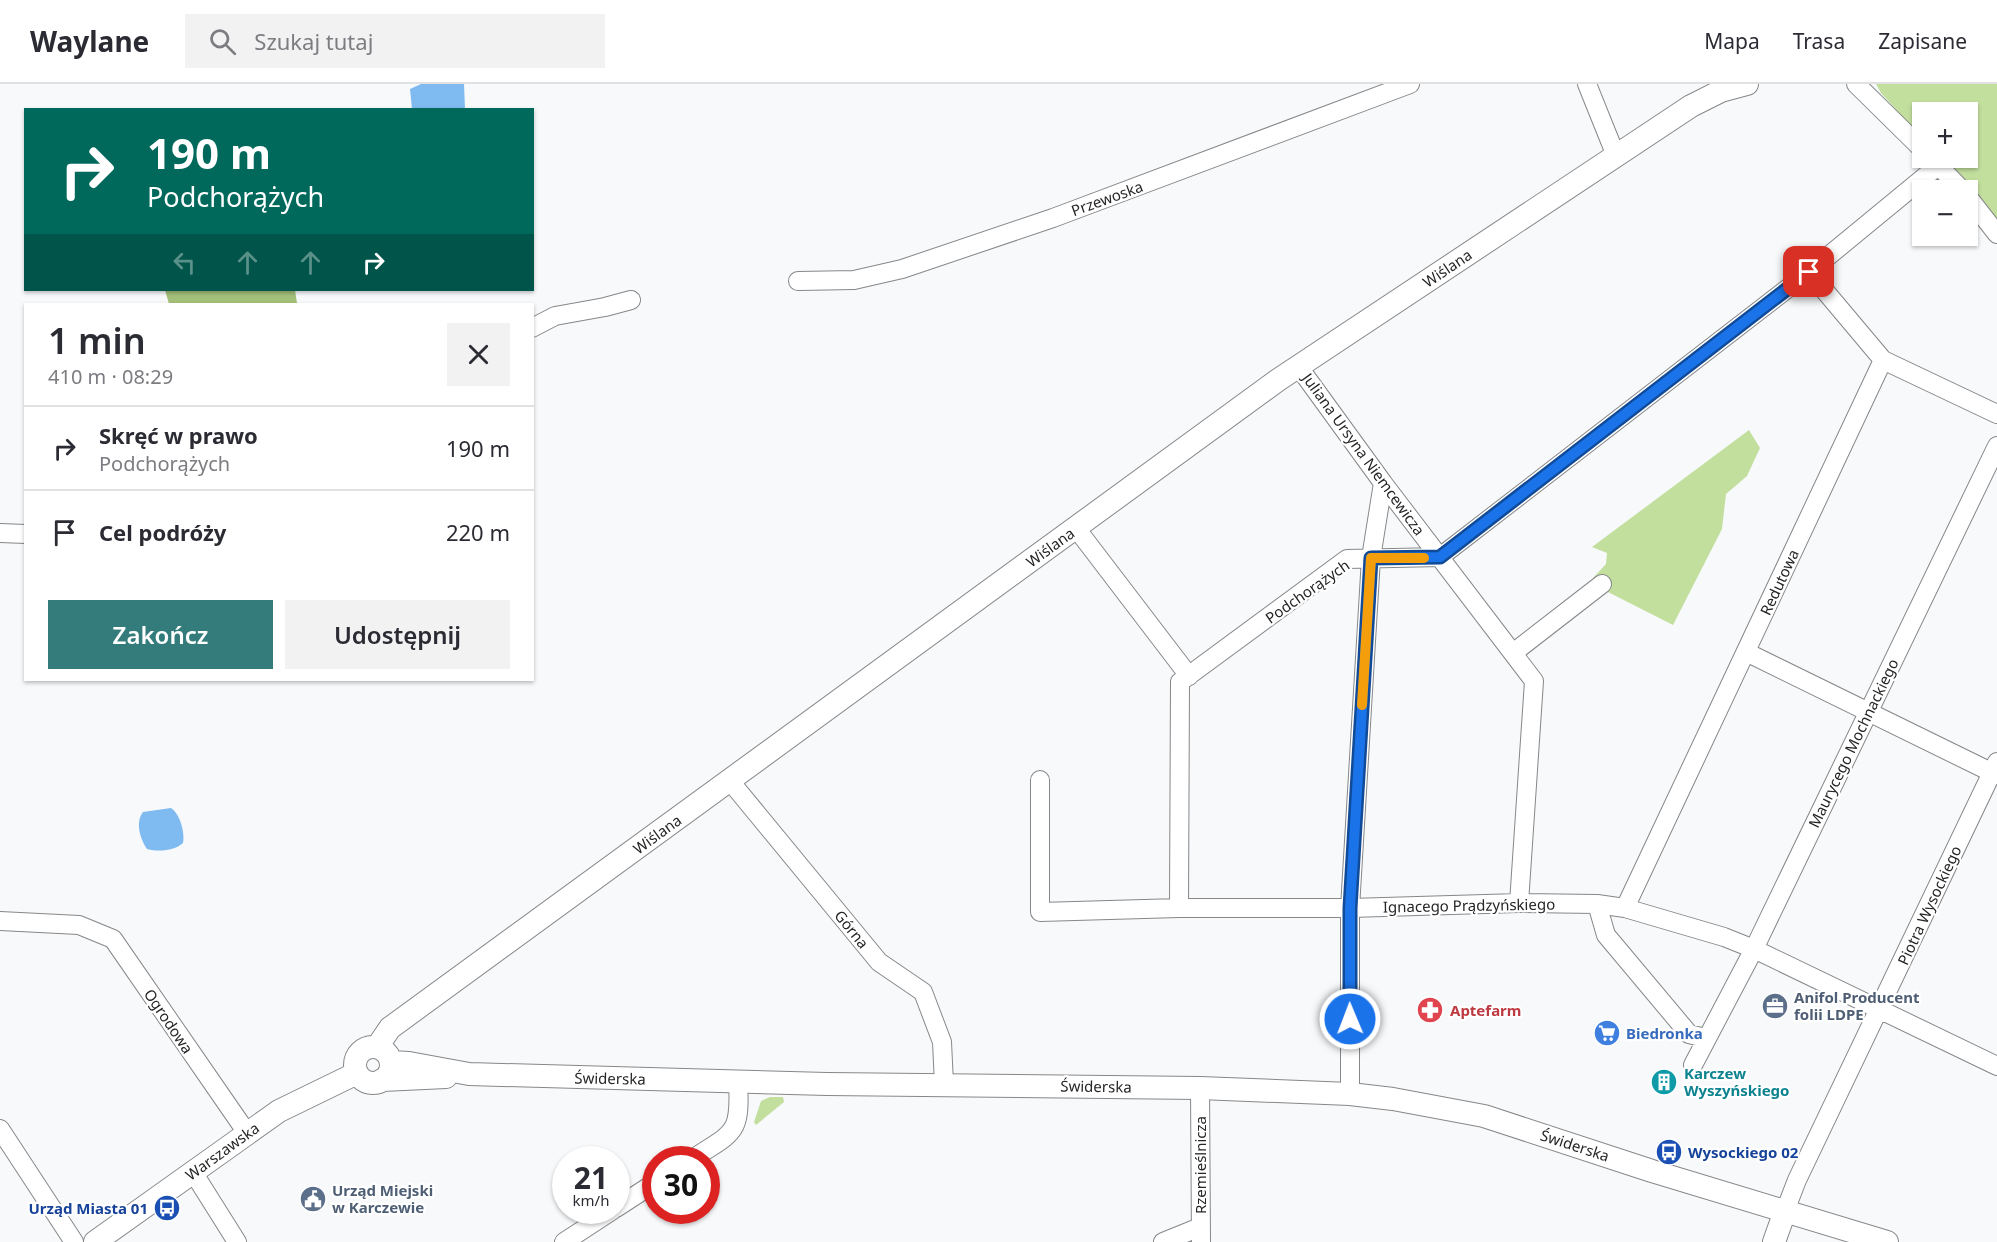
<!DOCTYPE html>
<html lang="pl">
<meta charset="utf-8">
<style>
body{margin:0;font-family:"Noto Sans",sans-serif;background:#f2f2f3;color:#2b2b33;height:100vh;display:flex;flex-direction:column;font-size:22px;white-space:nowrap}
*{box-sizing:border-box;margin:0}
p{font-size:20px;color:#7c7c81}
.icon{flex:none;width:33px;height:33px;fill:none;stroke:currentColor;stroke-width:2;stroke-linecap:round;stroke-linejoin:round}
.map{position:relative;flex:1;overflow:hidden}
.side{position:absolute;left:24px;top:219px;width:510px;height:378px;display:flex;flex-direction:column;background:#fff;border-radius:0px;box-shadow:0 2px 4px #0004}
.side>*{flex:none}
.guide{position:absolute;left:24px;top:24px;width:510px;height:183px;border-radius:0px;box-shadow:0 2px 4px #0004;background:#00695c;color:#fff;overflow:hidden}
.fabs{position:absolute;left:1912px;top:18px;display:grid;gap:12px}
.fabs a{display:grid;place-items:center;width:66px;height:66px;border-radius:0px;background:#fff;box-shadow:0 2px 4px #0004;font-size:30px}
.speed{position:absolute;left:552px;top:1062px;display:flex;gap:12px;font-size:30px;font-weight:700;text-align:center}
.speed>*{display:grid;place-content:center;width:78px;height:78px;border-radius:50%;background:#fff;box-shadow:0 2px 4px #0004;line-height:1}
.speed small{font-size:15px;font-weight:400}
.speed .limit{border:9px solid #d22;background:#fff;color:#111}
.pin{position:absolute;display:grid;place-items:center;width:51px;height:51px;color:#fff;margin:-26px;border-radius:12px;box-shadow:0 3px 9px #0006}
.me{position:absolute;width:66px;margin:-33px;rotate:359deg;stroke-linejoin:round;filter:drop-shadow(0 0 4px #0008)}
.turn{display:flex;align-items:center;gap:21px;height:126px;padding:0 24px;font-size:27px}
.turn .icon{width:78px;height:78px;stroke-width:2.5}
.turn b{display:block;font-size:42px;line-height:51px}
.lanes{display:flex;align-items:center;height:57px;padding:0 24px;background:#0003;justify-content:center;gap:30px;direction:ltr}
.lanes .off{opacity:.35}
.round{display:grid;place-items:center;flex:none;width:63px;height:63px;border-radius:0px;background:#f2f2f3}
.head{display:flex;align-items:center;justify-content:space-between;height:102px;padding:0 24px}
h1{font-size:36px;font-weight:600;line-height:45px}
.primary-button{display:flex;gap:12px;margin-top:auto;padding:12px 24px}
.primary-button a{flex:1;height:69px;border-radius:0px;background:#337c7b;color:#fff;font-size:24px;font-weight:600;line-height:69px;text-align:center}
.primary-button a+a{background:#f2f2f3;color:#2b2b33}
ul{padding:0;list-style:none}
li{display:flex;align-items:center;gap:18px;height:84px;padding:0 24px;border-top:2px solid #e1e1e2}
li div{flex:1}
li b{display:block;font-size:22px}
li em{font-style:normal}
header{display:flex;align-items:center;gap:36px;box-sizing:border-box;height:84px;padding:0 30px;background:#fff;border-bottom:2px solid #e1e1e2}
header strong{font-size:28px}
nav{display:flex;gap:33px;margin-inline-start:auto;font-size:21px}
.search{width:420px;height:54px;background:#f2f2f3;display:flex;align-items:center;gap:15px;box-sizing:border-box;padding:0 21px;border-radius:0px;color:#7c7c81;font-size:22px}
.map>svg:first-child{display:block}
.green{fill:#c3df9e}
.forest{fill:#a3c07a}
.water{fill:#7fbaf0}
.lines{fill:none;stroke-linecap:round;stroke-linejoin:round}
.minor-casing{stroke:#868789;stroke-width:20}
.tertiary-casing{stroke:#868789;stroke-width:24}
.minor{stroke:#fff;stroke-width:18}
.tertiary{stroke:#fff;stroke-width:22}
.route-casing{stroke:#114b97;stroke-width:15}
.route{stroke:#1a73e8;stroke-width:10}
.slow{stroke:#f59e0b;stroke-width:10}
.labels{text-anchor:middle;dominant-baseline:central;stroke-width:4.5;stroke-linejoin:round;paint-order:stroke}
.street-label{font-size:15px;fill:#252526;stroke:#fff}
.service-label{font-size:15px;font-weight:bold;fill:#4e5e75;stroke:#fff;text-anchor:start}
.health-label{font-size:15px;font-weight:bold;fill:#be3a42;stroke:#fff;text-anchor:start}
.shop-label{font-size:15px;font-weight:bold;fill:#366cbe;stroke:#fff;text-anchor:start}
.culture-label{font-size:15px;font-weight:bold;fill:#0d838f;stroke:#fff;text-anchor:start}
.transit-label{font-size:15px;font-weight:bold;fill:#164399;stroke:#fff;text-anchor:start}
</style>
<header>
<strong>Waylane</strong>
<div class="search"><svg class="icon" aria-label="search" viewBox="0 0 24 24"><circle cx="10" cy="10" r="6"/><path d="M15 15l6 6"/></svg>Szukaj tutaj</div>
<nav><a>Mapa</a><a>Trasa</a><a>Zapisane</a></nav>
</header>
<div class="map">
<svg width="1997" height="1158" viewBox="0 0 1997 1158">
<rect width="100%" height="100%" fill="#f7f9fb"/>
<!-- green -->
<path class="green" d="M1876 0H1997V138L1939 74H1968V28H1923V55L1881 9Z
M1749 346 1760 364 1747 392 1726 410 1722 445 1673 541 1604 506 1593 494 1606 480 1607 469 1592 463Z
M770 1013H783L784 1018 756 1041 754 1038 761 1017Z"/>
<!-- forest -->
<path class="forest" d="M165 206H295L297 219 330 220H169Z"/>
<!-- water -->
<path class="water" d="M421 0H464L465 25H412L410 5Z
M171 724C180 730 185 748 183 759 174 767 159 768 147 765 140 755 135 738 143 728Z"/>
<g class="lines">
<defs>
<path id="minor" d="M1587 0 1616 72
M1856 0 1923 66
M1931 74 1962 106
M1968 113 1997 150
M798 197 854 196 902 185 1053 134 1410 0
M532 244 555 232 605 223 631 216
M1883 276 1997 330
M1298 282 1383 399 1534 597 1519 819
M1076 444 1189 592
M0 449 26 450
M1746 568 1997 691
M1513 569 1602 500
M1040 696V828L1179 824H1350L1519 819 1597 820 1625 824 1724 853 1754 865 1997 982
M730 697 879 878 923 908 942 958 944 1000
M1597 820 1606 851 1689 950 1705 954
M1179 824 1180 598 1347 475 1440 473 1809 188 1939 81
M1625 824 1883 276 1809 188
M0 837 79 841 113 855 247 1049
M1693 981 1754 865 1997 362
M1200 1004 1201 1158
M1350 1010V824L1371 474 1383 399
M0 1045 74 1158
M691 1076C734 1047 741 1052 738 997
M193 1088 237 1158
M616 1124 656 1098
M1785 1127 1797 1096 1997 678
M564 1158 613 1126
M1163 1158 1200 1143"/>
<path id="tertiary" d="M355 981a18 18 0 1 1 36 0a18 18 0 1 1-36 0Z
M377 963 390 944 1278 296 1691 22 1721 7 1747 0
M391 978 409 979 469 990 827 1000 1200 1004 1350 1010 1393 1015 1484 1032 1652 1087 1887 1158
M382 996 446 993
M95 1158 279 1027 357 989
M1774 1158 1785 1127"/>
</defs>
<!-- minor casing -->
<use href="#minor" class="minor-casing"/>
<!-- tertiary casing -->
<use href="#tertiary" class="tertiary-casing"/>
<!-- minor -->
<use href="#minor" class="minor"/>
<!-- tertiary -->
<use href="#tertiary" class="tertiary"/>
</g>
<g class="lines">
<defs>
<path id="route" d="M1350 935V824L1371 474 1440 473 1809 188"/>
</defs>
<!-- route casing -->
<use href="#route" class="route-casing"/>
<!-- route -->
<use href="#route" class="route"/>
<!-- slow -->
<path class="slow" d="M1362 621 1371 474H1424"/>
</g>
<!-- icons -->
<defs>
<symbol id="office-disc" viewBox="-11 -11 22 22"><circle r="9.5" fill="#5c6f8a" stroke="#fff"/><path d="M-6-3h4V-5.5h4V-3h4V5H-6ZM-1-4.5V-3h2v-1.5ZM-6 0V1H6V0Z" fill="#fff"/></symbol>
<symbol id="pharmacy-disc" viewBox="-11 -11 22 22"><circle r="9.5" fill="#e0444e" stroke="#fff"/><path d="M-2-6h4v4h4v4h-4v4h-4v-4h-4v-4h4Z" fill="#fff"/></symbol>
<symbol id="supermarket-disc" viewBox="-11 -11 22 22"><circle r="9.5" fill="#3f7fe0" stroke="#fff"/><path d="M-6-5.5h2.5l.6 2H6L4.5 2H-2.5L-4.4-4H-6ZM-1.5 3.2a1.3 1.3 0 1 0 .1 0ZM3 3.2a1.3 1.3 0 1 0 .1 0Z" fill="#fff"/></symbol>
<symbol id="building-disc" viewBox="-11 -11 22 22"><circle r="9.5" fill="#0f9aa8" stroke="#fff"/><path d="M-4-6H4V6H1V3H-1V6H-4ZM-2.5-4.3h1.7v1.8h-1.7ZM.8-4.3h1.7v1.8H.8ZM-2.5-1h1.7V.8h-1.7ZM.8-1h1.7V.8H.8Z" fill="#fff"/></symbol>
<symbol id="bus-disc" viewBox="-11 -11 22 22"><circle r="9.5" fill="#1a4fb4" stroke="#fff"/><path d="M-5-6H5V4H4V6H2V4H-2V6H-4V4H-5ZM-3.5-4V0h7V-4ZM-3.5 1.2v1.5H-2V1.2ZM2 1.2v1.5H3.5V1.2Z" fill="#fff"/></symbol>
<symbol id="civic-disc" viewBox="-11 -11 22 22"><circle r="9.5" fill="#5c6f8a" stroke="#fff"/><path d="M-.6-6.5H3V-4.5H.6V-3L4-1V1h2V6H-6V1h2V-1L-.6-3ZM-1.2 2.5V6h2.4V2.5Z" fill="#fff"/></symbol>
</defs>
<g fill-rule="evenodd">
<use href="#office-disc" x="1760" y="907" width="30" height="30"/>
<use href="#pharmacy-disc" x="1415" y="911" width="30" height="30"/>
<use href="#supermarket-disc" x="1592" y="934" width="30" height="30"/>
<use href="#building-disc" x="1649" y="983" width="30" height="30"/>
<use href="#bus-disc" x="1654" y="1053" width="30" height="30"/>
<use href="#civic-disc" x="298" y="1100" width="30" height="30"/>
<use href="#bus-disc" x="152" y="1109" width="30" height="30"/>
</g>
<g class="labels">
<!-- street labels -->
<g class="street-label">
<text transform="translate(1107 114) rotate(-20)">Przewoska</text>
<text transform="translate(1447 184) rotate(-34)">Wiślana</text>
<text transform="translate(1364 370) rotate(54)">Juliana Ursyna Niemcewicza</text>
<text transform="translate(1050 463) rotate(-36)">Wiślana</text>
<text transform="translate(1779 498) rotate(-65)">Redutowa</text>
<text transform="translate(1307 507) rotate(-35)">Podchorążych</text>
<text transform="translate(1853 659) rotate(-64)">Maurycego Mochnackiego</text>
<text transform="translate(657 750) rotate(-36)">Wiślana</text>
<text transform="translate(1469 821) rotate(-1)">Ignacego Prądzyńskiego</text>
<text transform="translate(1929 821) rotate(-65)">Piotra Wysockiego</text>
<text transform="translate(852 845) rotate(51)">Górna</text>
<text transform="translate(169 937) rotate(56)">Ogrodowa</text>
<text transform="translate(610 994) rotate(1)">Świderska</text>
<text transform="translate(1096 1002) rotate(1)">Świderska</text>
<text transform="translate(1575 1061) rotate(18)">Świderska</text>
<text transform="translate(222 1067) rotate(-36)">Warszawska</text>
<text transform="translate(1200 1081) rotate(-90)">Rzemieślnicza</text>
</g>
<!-- service labels -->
<g class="service-label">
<text x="1794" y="913">Anifol Producent<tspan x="1794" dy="17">folii LDPE</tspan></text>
<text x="332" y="1106">Urząd Miejski<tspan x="332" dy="17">w Karczewie</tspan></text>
</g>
<!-- health labels -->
<g class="health-label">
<text x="1450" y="926">Aptefarm</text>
</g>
<!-- shop labels -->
<g class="shop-label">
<text x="1626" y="949">Biedronka</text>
</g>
<!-- culture labels -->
<g class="culture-label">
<text x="1684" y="989">Karczew<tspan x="1684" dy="17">Wyszyńskiego</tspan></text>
</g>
<!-- transit labels -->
<g class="transit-label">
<text x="1688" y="1068">Wysockiego 02</text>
<text x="148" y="1124" text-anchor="end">Urząd Miasta 01</text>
</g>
</g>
</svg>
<div class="fabs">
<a>+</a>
<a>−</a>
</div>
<div class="speed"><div>21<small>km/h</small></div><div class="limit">30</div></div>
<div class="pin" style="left:1809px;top:188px;background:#d93025"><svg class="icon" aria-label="arrive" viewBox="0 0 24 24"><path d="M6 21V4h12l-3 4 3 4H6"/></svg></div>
<svg class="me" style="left:1350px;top:935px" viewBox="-20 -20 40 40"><circle r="17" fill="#1a73e8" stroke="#fff" stroke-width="3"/><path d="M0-11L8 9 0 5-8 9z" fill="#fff"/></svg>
<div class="guide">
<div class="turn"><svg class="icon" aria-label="right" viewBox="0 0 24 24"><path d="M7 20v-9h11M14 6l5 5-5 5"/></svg><div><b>190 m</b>Podchorążych</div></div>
<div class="lanes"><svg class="icon off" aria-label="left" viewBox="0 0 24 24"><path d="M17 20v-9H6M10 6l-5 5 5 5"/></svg><svg class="icon off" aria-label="ahead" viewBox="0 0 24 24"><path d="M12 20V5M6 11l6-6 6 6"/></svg><svg class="icon off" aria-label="ahead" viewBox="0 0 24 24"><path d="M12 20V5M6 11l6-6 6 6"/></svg><svg class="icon" aria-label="right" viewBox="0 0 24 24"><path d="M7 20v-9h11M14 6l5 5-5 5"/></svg></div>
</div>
<section class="side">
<div class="head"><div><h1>1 min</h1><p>410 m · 08:29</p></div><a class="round"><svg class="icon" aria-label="close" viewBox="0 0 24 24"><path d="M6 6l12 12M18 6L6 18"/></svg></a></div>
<ul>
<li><svg class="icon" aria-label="right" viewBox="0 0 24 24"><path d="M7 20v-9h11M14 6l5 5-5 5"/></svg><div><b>Skręć w prawo</b><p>Podchorążych</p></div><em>190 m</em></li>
<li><svg class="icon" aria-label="arrive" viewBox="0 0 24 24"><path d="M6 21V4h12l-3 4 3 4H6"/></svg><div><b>Cel podróży</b></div><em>220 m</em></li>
</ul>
<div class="primary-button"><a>Zakończ</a><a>Udostępnij</a></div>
</section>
</div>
